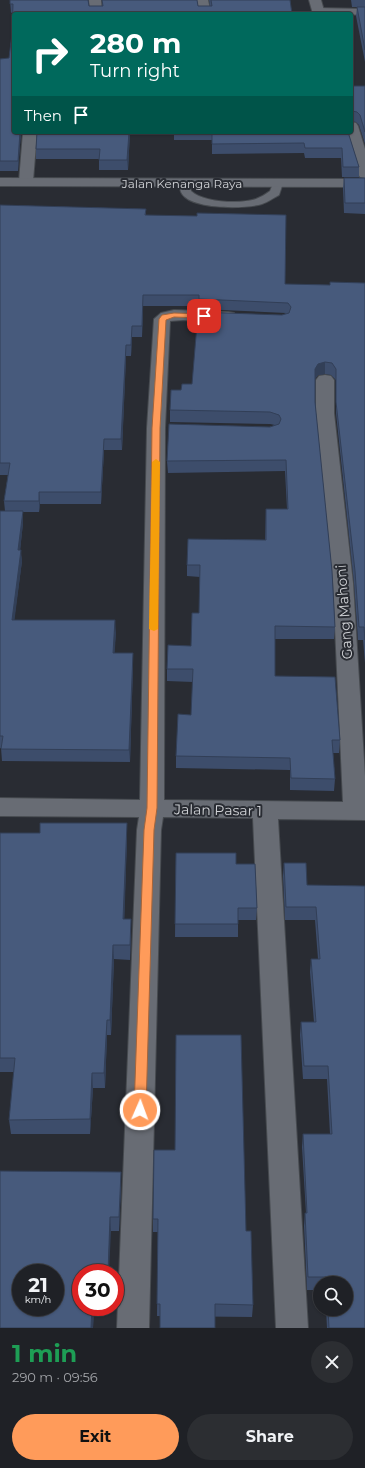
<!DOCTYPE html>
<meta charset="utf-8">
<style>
body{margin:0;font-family:Montserrat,sans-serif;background:#2c2e32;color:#f1f3f6;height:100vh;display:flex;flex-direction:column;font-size:15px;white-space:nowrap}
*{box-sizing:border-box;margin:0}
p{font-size:13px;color:#a1a3a7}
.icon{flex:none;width:22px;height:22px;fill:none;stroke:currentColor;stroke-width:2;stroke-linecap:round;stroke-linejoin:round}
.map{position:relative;height:1328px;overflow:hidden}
.sheet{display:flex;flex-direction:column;background:#1f2126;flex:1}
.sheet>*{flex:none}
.guide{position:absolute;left:12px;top:12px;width:341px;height:122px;border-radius:4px;box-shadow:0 1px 3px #0004,0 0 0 1px #3c3e43;background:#00695c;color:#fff;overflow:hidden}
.tools{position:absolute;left:313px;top:1276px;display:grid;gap:8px}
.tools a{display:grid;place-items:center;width:40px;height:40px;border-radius:50%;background:#1f2126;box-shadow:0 1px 3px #0004,0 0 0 1px #3c3e43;font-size:20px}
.speed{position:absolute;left:12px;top:1264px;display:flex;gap:8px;font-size:20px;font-weight:700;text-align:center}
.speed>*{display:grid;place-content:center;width:52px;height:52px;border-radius:50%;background:#1f2126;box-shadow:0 1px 3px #0004,0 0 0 1px #3c3e43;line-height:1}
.speed small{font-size:10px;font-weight:400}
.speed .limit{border:6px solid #d22;background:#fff;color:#111}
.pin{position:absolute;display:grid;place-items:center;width:34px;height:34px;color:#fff;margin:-17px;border-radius:8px;box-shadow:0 2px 6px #0006}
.me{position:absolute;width:44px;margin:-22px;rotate:2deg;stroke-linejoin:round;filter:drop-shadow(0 0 3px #0008)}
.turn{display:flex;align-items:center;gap:14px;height:84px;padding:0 12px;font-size:18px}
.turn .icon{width:52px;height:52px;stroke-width:2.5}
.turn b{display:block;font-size:28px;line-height:34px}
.then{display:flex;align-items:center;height:38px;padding:0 12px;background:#0003;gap:8px;font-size:15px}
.round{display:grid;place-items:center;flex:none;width:42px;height:42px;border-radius:21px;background:#2c2e32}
.overview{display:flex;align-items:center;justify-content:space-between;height:68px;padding:0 12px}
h1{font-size:24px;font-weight:700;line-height:30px;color:#1e9e55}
.primary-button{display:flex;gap:8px;margin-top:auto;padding:8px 12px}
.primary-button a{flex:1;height:46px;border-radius:24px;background:#ff9b5a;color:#111;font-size:16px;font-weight:700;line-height:46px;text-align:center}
.primary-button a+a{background:#2c2e32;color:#f1f3f6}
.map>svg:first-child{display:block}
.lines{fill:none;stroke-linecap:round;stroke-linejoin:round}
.service-casing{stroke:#464a4f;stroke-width:2}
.minor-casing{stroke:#464a4f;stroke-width:2}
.tertiary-casing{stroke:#464a4f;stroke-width:2}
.service{fill:#686c74;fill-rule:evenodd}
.minor{fill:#686c74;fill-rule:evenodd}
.tertiary{fill:#686c74;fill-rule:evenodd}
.wall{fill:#3d4d6b}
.shaded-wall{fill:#323f57}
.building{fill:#475a7c;stroke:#323f57;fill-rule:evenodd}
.route{fill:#ff9b5a;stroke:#a6653a}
.slow{fill:#f59e0b}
.labels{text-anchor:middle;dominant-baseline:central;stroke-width:4;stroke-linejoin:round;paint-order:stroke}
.far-street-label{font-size:12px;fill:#d0d2d6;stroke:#292c33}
.street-label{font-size:14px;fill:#d0d2d6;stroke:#292c33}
</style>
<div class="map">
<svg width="365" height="1328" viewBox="0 0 365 1328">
<rect width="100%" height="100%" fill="#292c33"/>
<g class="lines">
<defs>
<path id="service" d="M318 8 365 9V15L315 13 314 11Z
M185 180 190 183 191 191C204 203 240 204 256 199 261 197 266 194 270 191L274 181 278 180 283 183 279 195C273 198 268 202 262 204 246 209 189 210 181 192 180 190 180 186 180 183Z"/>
<path id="minor" d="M89 0H101L102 14H90Z
M196 0H208L211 14H199Z
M309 0H321L325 14H313Z
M351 122 356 123 358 126 365 149V178L360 177 358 174 346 132H351Z
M23 132H37L33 181 31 184 26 185 21 184 19 181Z
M174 310 228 312 234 313 236 317 234 321 228 322 183 320 170 321 165 428 164 800 343 802 333 583 316 413V380L319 376 325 375 331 376 334 380V413L353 583 365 776V820L278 819 308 1328H276L253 818 163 817 161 830 149 1328H117L137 830 139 817 0 816V798L140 800 147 428 154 319 161 313Z"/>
<path id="tertiary" d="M0 178 365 179V187L0 186Z"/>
</defs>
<!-- service casing -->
<use href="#service" class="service-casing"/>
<!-- minor casing -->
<use href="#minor" class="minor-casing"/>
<!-- tertiary casing -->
<use href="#tertiary" class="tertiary-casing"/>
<!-- service -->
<use href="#service" class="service"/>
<!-- minor -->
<use href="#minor" class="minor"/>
<!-- tertiary -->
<use href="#tertiary" class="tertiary"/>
</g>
<!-- wall -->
<path class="wall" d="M10 0 89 6H102V0H197L198 6H210L209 0H290L292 14H14L21 132 18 171H0V59L9 58 12 34 13 12 11 13Z
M351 0H365V62L356 16 357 7H352Z
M351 86H365V144L359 125 356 122 351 121Z
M130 132 128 170H99V159H36V149Z
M174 132H348L359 167V177H342L341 158H305L304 153 212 154V140H174Z
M344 178H365V214L344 213 343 188Z
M0 205 146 209V215L285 284 330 285 365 283V663L363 640H358L354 583 336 413V380L331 375 325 374 318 375 315 379V402L335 627 334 639H275V676L340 740 339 753H333L335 779 334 791 290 790V770L176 768V756L191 715 193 682 167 681V669L191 646 199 613 200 577 187 576V565L265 540 266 509H287L285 471 168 473 167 461 275 425 270 424 170 422V410L181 390 192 384 282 315 286 313 199 309V306H143L142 337H132L131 356H126L122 450H104L101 504H40L39 512H23V523L20 550 22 561 14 620 116 632 114 653 133 665 130 762 2 761 1 748H0V511H5L4 501 8 475H0Z
M127 823V838L124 919H131V934L130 960 114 959 111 1035H107L105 1088H93L90 1134H11L9 1120 14 1072H0V833H40Z
M176 853 236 864 257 908 256 920H238V937H175Z
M284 863 307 885 365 886V1328H327L326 1309H346V1283H320V1290H307L304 1226 305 1213H306L302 1147 303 1134H330L327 1079H303L300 1035 301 1022H314L310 972 311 959H318L315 920H285L283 876Z
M154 1150 246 1231 253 1305 252 1317 157 1316 158 1232H153V1219Z
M121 1186 119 1231H111L81 1273V1307H94L93 1328H0Z"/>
<!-- shaded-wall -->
<path class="shaded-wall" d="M352 111 351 121V112Z
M20 132H21L18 171V161Z
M129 132H130L128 170 127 160Z
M143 295V306L142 337V326Z
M132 326V337L131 356V345Z
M126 345V356L122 450 121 439Z
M325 362V374L318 375 314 380 315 369 318 364Z
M104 439V450L101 504V492Z
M39 492 40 504 39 512Z
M23 511V523L19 561 18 550Z
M21 550 22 561 13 632 12 620Z
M115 620 116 632 114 665 113 653Z
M133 653V665L130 762 129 750Z
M127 823V838L124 934 123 919Z
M131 919V934L130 960V945Z
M113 945 114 959 111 1035 110 1020Z
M107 1020V1035L105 1088 104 1073Z
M92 1073 93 1088 90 1134V1119Z
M121 1172V1186L119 1231V1217Z
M110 1217 111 1231 109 1273H108Z
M92 1307H94L93 1328H91Z"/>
<!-- building -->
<path class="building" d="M10 0H88L89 6H103L102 0H197L198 6H212L211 0H290L292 14H14V132H20L18 161H0V59L9 58 12 34 13 4H10Z
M357 7H365V50Z
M351 86H365V132L360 115 357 112 352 111 351 112Z
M37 132H129L127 160H99L100 149H36Z
M212 132H348L359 167H343L342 148H305L304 143 212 144Z
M344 178H365V203H345Z
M0 205 146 209 145 215 197 216V213L286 215 285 284 330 285V282L365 283V640L364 627H359L355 571 336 402V369L332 363 325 362 318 364 315 369V402L332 571 335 627 275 626V676L335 677 340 740H332L335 779 291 778 290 758 176 756 178 714 191 715 193 669H167L168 645 191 646 192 613H199L200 565H187L188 539 266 540V509H288L286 460 167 461 169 424 270 427 279 424 281 419 279 415 270 412 170 410 171 390H181L182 384H192L198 312 282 315 289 313 291 307 288 303 199 299V295H143L142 326H132L131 345H126L121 439H104L101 492H39V501H4L10 463H0Z
M0 511H23L18 550H21L12 620H115L113 653H133L129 750 1 749 3 736H0Z
M40 823H127L123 919H131L130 945H113L110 1020H107L104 1073H92L90 1119 9 1120 15 1058H0V833H40Z
M176 853H236V864H255L257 908H238V924H175Z
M284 863H306L307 885 365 886V1328H329L328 1309H346V1283H326V1277H308L305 1213H307L303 1134H332L328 1066H304L301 1022H316L311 959H320L316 907H286Z
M176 1035H241L246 1231H251L253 1305 215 1304V1328H160V1304H157L158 1219H153L154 1150H175Z
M0 1171 121 1172 119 1217H110L108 1273H81V1307H92L91 1328H0ZM21 1273H55V1307H21Z"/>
<!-- route -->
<path class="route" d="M174 313 204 314 208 316 204 318 174 317 166 320 160 428 157 808 154 830 146 1110 144 1114 140 1115 136 1114 134 1110 144 830 147 808 152 428 159 319 162 315Z"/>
<!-- slow -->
<path class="slow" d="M156 459 160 462 158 629 154 631 149 629 152 462Z"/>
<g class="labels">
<!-- far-street labels -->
<g class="far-street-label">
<text x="182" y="183">Jalan Kenanga Raya</text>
</g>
<!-- street labels -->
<g class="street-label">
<text transform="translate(344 612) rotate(-94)">Gang Mahoni</text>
<text transform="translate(218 810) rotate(1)">Jalan Pasar 1</text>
</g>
</g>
</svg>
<div class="tools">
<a><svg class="icon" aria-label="search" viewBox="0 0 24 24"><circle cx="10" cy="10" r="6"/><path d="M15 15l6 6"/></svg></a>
</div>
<div class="speed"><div>21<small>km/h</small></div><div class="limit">30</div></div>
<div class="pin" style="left:204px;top:316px;background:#d93025"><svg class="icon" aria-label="arrive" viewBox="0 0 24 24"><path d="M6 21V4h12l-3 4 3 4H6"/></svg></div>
<svg class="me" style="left:140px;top:1110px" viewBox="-20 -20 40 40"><circle r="17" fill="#ff9b5a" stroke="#fff" stroke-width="3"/><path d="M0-11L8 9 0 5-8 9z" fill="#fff"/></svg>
<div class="guide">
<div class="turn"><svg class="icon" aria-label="right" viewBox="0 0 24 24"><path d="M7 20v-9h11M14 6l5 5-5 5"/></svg><div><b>280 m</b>Turn right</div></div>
<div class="then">Then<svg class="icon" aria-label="arrive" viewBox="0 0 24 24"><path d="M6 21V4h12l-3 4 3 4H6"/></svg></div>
</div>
</div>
<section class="sheet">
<div class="overview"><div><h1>1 min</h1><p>290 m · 09:56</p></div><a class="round"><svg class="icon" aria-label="close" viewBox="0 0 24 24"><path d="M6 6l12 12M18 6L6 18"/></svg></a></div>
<div class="primary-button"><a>Exit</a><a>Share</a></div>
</section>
